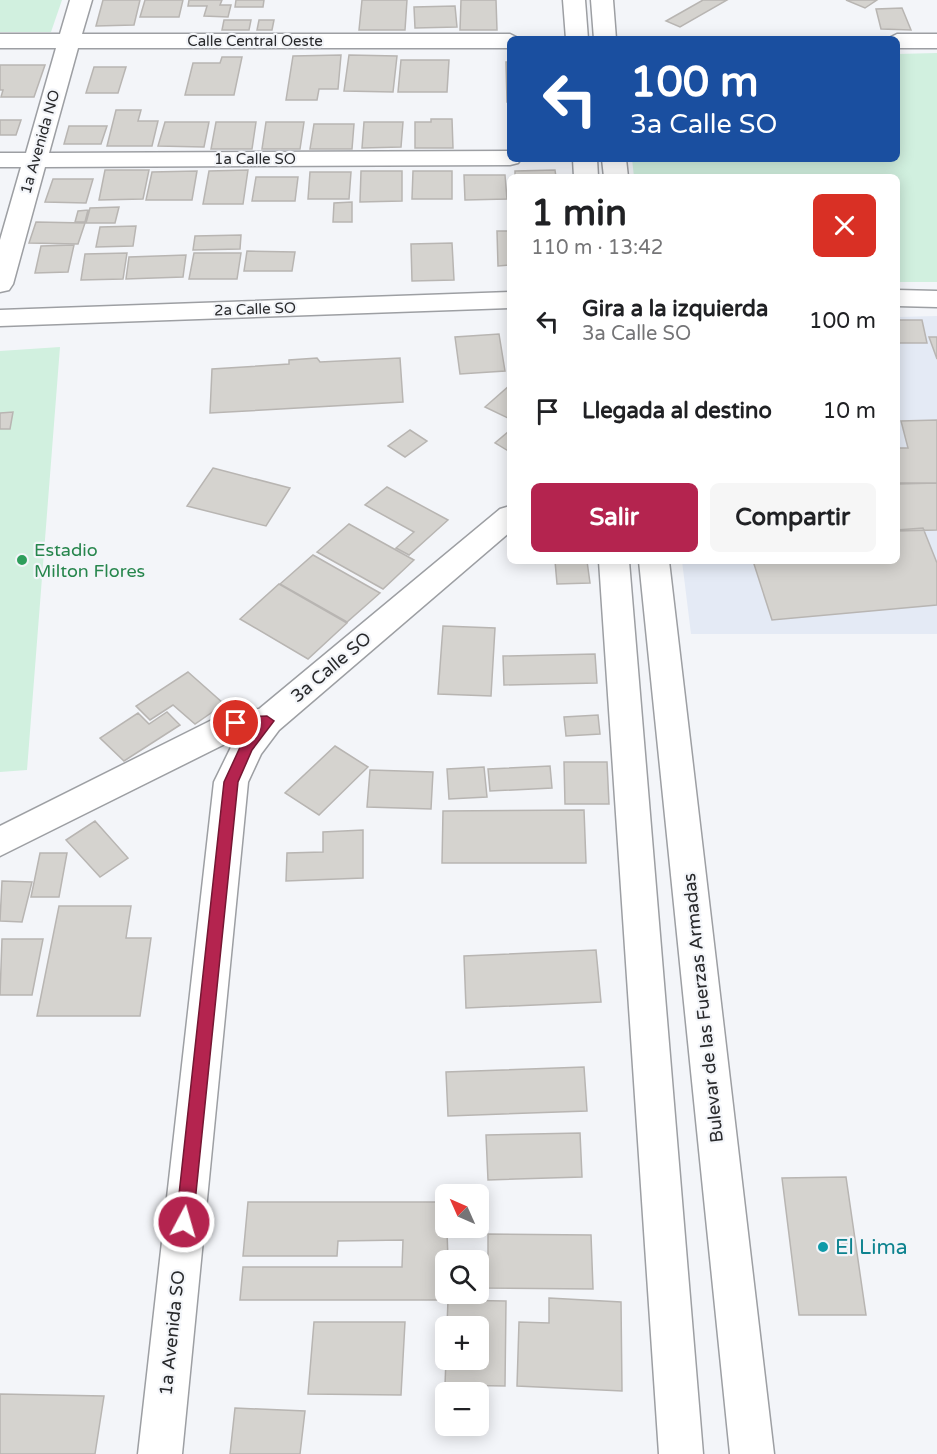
<!DOCTYPE html>
<html lang="es">
<meta charset="utf-8">
<style>
body{margin:0;font-family:"Varela Round",sans-serif;background:#f6f6f6;color:#202124;height:100vh;display:flex;flex-direction:column;font-size:22px;white-space:nowrap}
*{box-sizing:border-box;margin:0}
p{font-size:20px;color:#757577}
.icon{flex:none;width:33px;height:33px;fill:none;stroke:currentColor;stroke-width:2;stroke-linecap:round;stroke-linejoin:round}
.map{position:relative;flex:1;overflow:hidden}
.side{position:absolute;left:507px;top:174px;width:393px;height:390px;display:flex;flex-direction:column;background:#fff;border-radius:9px;box-shadow:0 3px 15px #0003}
.side>*{flex:none}
.top-card{position:absolute;left:507px;top:36px;width:393px;height:126px;border-radius:9px;box-shadow:0 3px 15px #0003;background:#1a4fa0;color:#fff;overflow:hidden}
.needle{width:39px;rotate:315deg}
.fabs{position:absolute;left:435px;top:1184px;display:grid;gap:12px}
.fabs a{display:grid;place-items:center;width:54px;height:54px;border-radius:9px;background:#fff;box-shadow:0 3px 15px #0003;font-size:30px}
.pin{position:absolute;display:grid;place-items:center;width:51px;height:51px;color:#fff;margin:-26px;border:3px solid #fff;border-radius:50%;box-shadow:0 2px 6px #0007}
.me{position:absolute;width:66px;margin:-33px;rotate:6deg;stroke-linejoin:round;filter:drop-shadow(0 0 4px #0008)}
.turn{display:flex;align-items:center;gap:21px;height:126px;padding:0 24px;font-size:27px}
.turn .icon{width:78px;height:78px;stroke-width:2.5}
.turn b{display:block;font-size:42px;line-height:51px}
.round{display:grid;place-items:center;flex:none;width:63px;height:63px;border-radius:9px;background:#f6f6f6}
.headline{display:flex;align-items:center;justify-content:space-between;height:102px;padding:0 24px}
h1{font-size:36px;font-weight:800;line-height:45px}
.primary-button{display:flex;gap:12px;margin-top:auto;padding:12px 24px}
.primary-button a{flex:1;height:69px;border-radius:9px;background:#b4244f;color:#fff;font-size:24px;font-weight:800;line-height:69px;text-align:center}
.primary-button a+a{background:#f6f6f6;color:#202124}
ul{padding:0;list-style:none}
li{display:flex;align-items:center;gap:18px;height:90px;padding:0 24px}
li div{flex:1}
li b{display:block;font-size:22px}
li em{font-style:normal}
.map>svg:first-child{display:block}
.built{fill:#e4eaf5}
.green{fill:#d1f0df}
.building{fill:#d5d3cf;stroke:#b8b5b2;stroke-width:1.5}
.lines{fill:none;stroke-linecap:round;stroke-linejoin:round}
.street-casing{stroke:#9d9fa3;stroke-width:3}
.secondary-casing{stroke:#9d9fa3;stroke-width:3}
.street{fill:#fff;fill-rule:evenodd}
.secondary{fill:#fff;fill-rule:evenodd}
.route{fill:#b4244f;stroke:#751733;stroke-width:1.5}
.leisure-dot{fill:#2e9e5b;stroke:#f3f5f9;stroke-width:2}
.culture-dot{fill:#0f9aa8;stroke:#f3f5f9;stroke-width:2}
.labels{text-anchor:middle;dominant-baseline:central;stroke-width:4.5;stroke-linejoin:round;paint-order:stroke}
.far-street-label{font-size:15px;fill:#292a2c;stroke:#f3f5f9}
.leisure-label{font-size:18px;fill:#27864d;stroke:#f3f5f9;text-anchor:start}
.street-label{font-size:18px;fill:#292a2c;stroke:#f3f5f9}
.near-culture-label{font-size:21px;fill:#0d838f;stroke:#f3f5f9;text-anchor:start}
</style>
<div class="map">
<svg width="937" height="1454" viewBox="0 0 937 1454">
<rect width="100%" height="100%" fill="#f3f5f9"/>
<!-- built -->
<path class="built" d="M937 316V634H691L682 561H897V317Z"/>
<!-- green -->
<path class="green" d="M0 0H62L51 32H0Z
M937 53V282H897V177H634L632 159H897V54Z
M60 347 27 770 0 772V351Z"/>
<!-- building -->
<path class="building" d="M103 0H140L134 25 96 26Z
M145 0H183L179 17H140Z
M189 0H222L220 5H231L228 17 204 16 207 6H188Z
M236 0H264L263 7H235Z
M362 0H407L405 30H359Z
M461 0H496L497 30H460Z
M703 0H727L680 27 666 21Z
M846 0H877L865 8Z
M455 6 457 27 415 28 414 7Z
M902 8 911 30 881 29 876 9Z
M224 20H251L249 30H222Z
M259 20H274L272 30H257Z
M341 55 338 89H319L317 100H286L293 56Z
M349 55 397 56 393 92 344 91Z
M222 57H242L234 95H185L193 63H220Z
M401 60H449L447 92H398Z
M506 62H510V102H507Z
M0 65H45L34 97H1L3 90H0Z
M94 67H126L118 93H86Z
M116 110H141L138 121H158L152 146H107Z
M431 119H452L453 148H415V122H431Z
M0 120H21L16 135H0Z
M165 122H209L204 147 158 146Z
M216 122H256L252 149H211Z
M266 122H304L300 149H262Z
M364 122H403L401 147 362 148Z
M314 124H354L352 149H310Z
M69 126H107L101 144H64Z
M105 170H149L143 199 99 200Z
M248 170 243 204H203L209 171Z
M555 170 556 177H515V171Z
M197 171 192 200H146L152 172Z
M361 171H402V201L360 202Z
M413 171H452V199H412Z
M310 172H351L349 199H308Z
M464 175H505L507 199 465 200Z
M256 177H298L295 201H252Z
M53 179H93L86 203 45 202Z
M352 202V222H333L334 203Z
M119 207 115 223H86L90 208Z
M88 210 85 222H75L78 211Z
M36 222 85 223 78 244 29 243Z
M136 226 133 246 96 247 100 227Z
M497 231H510V265L498 266Z
M241 235 240 249 193 250 195 236Z
M452 243 454 280 412 281 411 244Z
M74 245 68 272 35 273 41 246Z
M247 251 295 252 292 271H244Z
M127 253 123 279 81 280 85 254Z
M194 253H241L237 279H189Z
M186 255 183 277 126 279 129 257Z
M897 320H922L927 343H897Z
M499 334 505 371 460 374 455 337Z
M929 337H937V359Z
M317 358 320 362 400 358 403 402 210 413 212 369 289 364V360Z
M510 385V419L485 407Z
M13 412 10 429H0V413Z
M937 420V483H897V448H908L901 421Z
M410 430 427 441 405 457 388 446Z
M508 432 510 433V452L495 443Z
M213 468 290 488 266 526 187 506Z
M937 483V530L897 531V484Z
M387 487 448 520 409 555 396 548 414 532 365 505Z
M349 524 414 560 383 589 317 552Z
M923 528 937 563V605L772 620 753 561H897V530Z
M313 555 380 593 347 622 280 584Z
M555 561H587L590 583 557 584Z
M279 584 347 623 308 659 240 619Z
M443 626 495 628 491 696 438 694Z
M595 654 597 683 504 685 503 656Z
M188 672 224 704 195 724 173 705 150 720 136 706Z
M167 712 180 725 124 761 100 738 138 713 149 724Z
M598 715 600 734 566 736 564 717Z
M335 746 368 767 319 815 285 793Z
M564 762H607L609 804H565Z
M550 766 552 788 490 791 488 769Z
M484 767 487 797 449 799 447 769Z
M370 770 433 772 431 809 367 807Z
M584 810 586 863H442L443 811Z
M95 821 128 858 100 877 66 840Z
M363 830V878L286 881 287 853 323 852V832Z
M40 853H67L59 897H31Z
M2 881 32 882 22 922 0 921Z
M59 906H131L126 938H151L140 1016H37Z
M2 939H43L32 995H0Z
M596 950 601 1002 466 1008 464 956Z
M584 1067 587 1111 448 1116 446 1072Z
M580 1133 582 1177 488 1180 486 1135Z
M846 1177 866 1315H799L782 1178Z
M248 1202H446L448 1260H446V1293H448V1300H240L243 1267H402L403 1240 338 1241 337 1256H243Z
M488 1234 591 1235 593 1289 488 1288Z
M549 1298 621 1302 622 1391 517 1386 519 1322 549 1323Z
M448 1300 506 1301 505 1386 445 1385 446 1359H478V1326H447Z
M314 1322H405L401 1395 308 1394Z
M0 1394 104 1396 95 1454H0Z
M235 1408 305 1411 300 1454H230Z"/>
<g class="lines">
<defs>
<path id="street" d="M70 0H92L82 34H510L520 39H510V48H78L49 153 510 151V159H521L518 163 510 165 45 167 13 284 9 290 0 292V240L21 167H0V153H26L56 48H0V34H60Z
M897 290 937 291V307L897 306Z
M510 292V308L0 326V310Z
M510 506V532L279 730 261 754 248 782 182 1454H138L214 782 235 739 0 856V826L224 714 236 710 259 709 500 509Z"/>
<path id="secondary" d="M563 0H585L588 39H566Z
M591 0H613L616 39H594Z
M897 34H937V48H897V39H887Z
M573 159H597L598 177H574Z
M602 159H626L628 177H604Z
M599 561H629L703 1454H659Z
M639 561H669L774 1454H730Z"/>
</defs>
<!-- street casing -->
<use href="#street" class="street-casing"/>
<!-- secondary casing -->
<use href="#secondary" class="secondary-casing"/>
<!-- street -->
<use href="#street" class="street"/>
<!-- secondary -->
<use href="#secondary" class="secondary"/>
</g>
<!-- route -->
<path class="route" d="M267 716 274 721 252 750 238 782 193 1222 190 1228 184 1230 178 1228 176 1222 224 782 242 743 255 727 236 728 229 723 236 717Z"/>
<!-- markers -->
<circle class="leisure-dot" cx="22" cy="560" r="6"/>
<circle class="culture-dot" cx="823" cy="1247" r="6"/>
<g class="labels">
<!-- far-street labels -->
<g class="far-street-label">
<text x="255" y="41">Calle Central Oeste</text>
<text transform="translate(40 142) rotate(-74)">1a Avenida NO</text>
<text x="255" y="159">1a Calle SO</text>
<text transform="translate(255 309) rotate(-2)">2a Calle SO</text>
</g>
<!-- leisure labels -->
<g class="leisure-label">
<text x="34" y="550">Estadio<tspan x="34" dy="21">Milton Flores</tspan></text>
</g>
<!-- street labels -->
<g class="street-label">
<text transform="translate(331 667) rotate(-40)">3a Calle SO</text>
<text transform="translate(703 1008) rotate(-96)">Bulevar de las Fuerzas Armadas</text>
<text transform="translate(172 1333) rotate(-84)">1a Avenida SO</text>
</g>
<!-- near-culture labels -->
<g class="near-culture-label">
<text x="835" y="1247">El Lima</text>
</g>
</g>
</svg>
<div class="fabs">
<a><svg class="needle" viewBox="-14 -14 28 28"><path d="M0-13l5 13h-10z" fill="#e53935"/><path d="M0 13l5-13h-10z" fill="#757577"/></svg></a>
<a><svg class="icon" aria-label="search" viewBox="0 0 24 24"><circle cx="10" cy="10" r="6"/><path d="M15 15l6 6"/></svg></a>
<a>+</a>
<a>−</a>
</div>
<div class="pin" style="left:236px;top:723px;background:#d93025"><svg class="icon" aria-label="arrive" viewBox="0 0 24 24"><path d="M6 21V4h12l-3 4 3 4H6"/></svg></div>
<svg class="me" style="left:184px;top:1222px" viewBox="-20 -20 40 40"><circle r="17" fill="#b4244f" stroke="#fff" stroke-width="3"/><path d="M0-11L8 9 0 5-8 9z" fill="#fff"/></svg>
<div class="top-card">
<div class="turn"><svg class="icon" aria-label="left" viewBox="0 0 24 24"><path d="M17 20v-9H6M10 6l-5 5 5 5"/></svg><div><b>100 m</b>3a Calle SO</div></div>
</div>
<section class="side">
<div class="headline"><div><h1>1 min</h1><p>110 m · 13:42</p></div><a class="round" style="background:#d93025;color:#fff"><svg class="icon" aria-label="close" viewBox="0 0 24 24"><path d="M6 6l12 12M18 6L6 18"/></svg></a></div>
<ul>
<li><svg class="icon" aria-label="left" viewBox="0 0 24 24"><path d="M17 20v-9H6M10 6l-5 5 5 5"/></svg><div><b>Gira a la izquierda</b><p>3a Calle SO</p></div><em>100 m</em></li>
<li><svg class="icon" aria-label="arrive" viewBox="0 0 24 24"><path d="M6 21V4h12l-3 4 3 4H6"/></svg><div><b>Llegada al destino</b></div><em>10 m</em></li>
</ul>
<div class="primary-button"><a>Salir</a><a>Compartir</a></div>
</section>
</div>
